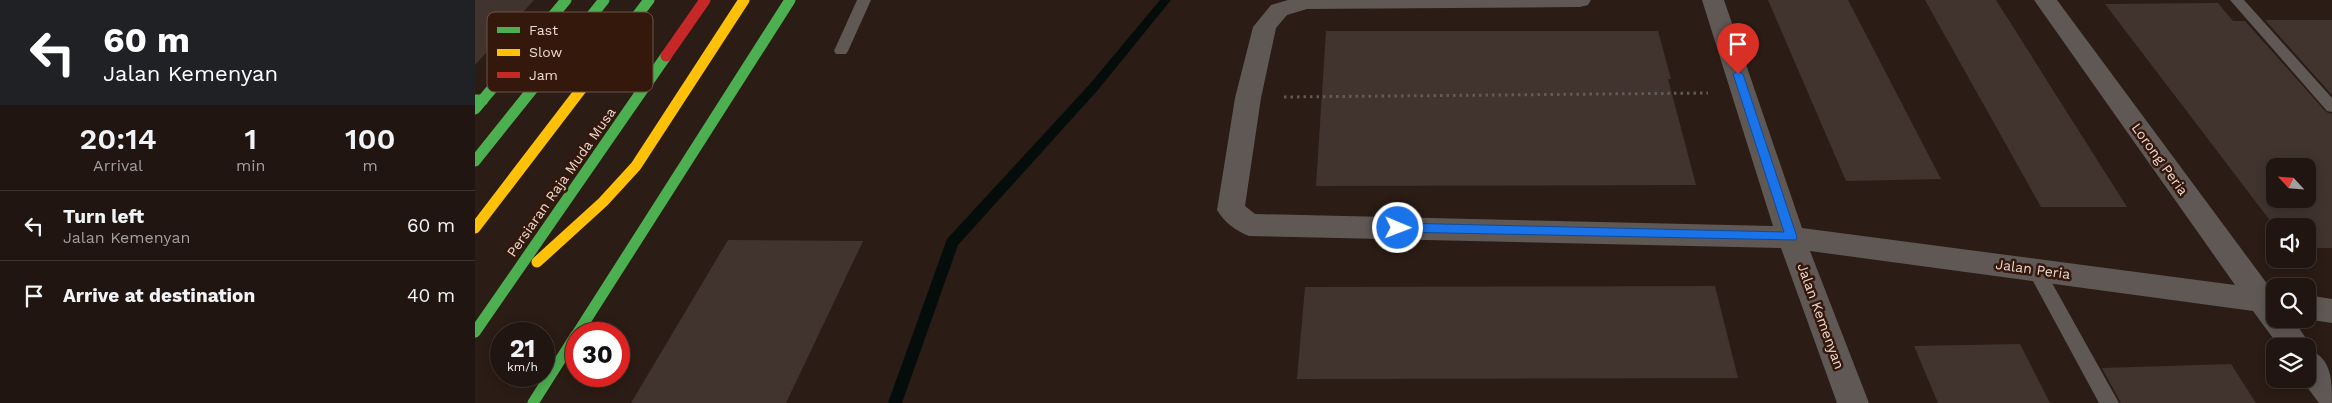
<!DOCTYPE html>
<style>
body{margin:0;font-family:"Work Sans",sans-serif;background:#281e19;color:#f1f3f6;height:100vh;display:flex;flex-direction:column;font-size:19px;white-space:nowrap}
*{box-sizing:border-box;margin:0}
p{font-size:16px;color:#a29f9f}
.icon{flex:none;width:28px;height:28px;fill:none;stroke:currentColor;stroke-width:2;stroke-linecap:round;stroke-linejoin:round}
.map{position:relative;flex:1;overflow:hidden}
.panel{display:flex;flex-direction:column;background:#201510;width:475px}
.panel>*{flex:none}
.guide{background:#202124;color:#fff;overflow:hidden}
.needle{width:32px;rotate:296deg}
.tools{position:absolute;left:1791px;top:158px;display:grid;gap:10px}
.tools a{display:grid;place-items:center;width:50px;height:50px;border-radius:10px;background:#201510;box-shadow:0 2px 12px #0003,0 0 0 1px #3d3430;font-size:25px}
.speed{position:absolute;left:15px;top:322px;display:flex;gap:10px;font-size:25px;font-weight:700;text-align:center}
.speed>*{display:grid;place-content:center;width:65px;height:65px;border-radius:50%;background:#201510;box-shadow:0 2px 12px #0003,0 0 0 1px #3d3430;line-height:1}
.speed small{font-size:12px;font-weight:400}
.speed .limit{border:8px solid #d22;background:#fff;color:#111}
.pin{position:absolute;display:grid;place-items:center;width:42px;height:42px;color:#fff;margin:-51px -21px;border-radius:50% 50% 50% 0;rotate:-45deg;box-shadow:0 0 5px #0007}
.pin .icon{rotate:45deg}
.me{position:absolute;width:55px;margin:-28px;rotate:91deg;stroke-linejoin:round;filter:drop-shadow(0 0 4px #0008)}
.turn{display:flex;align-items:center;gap:18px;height:105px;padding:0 20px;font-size:22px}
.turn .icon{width:65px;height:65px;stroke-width:2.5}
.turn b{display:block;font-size:35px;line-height:42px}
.eta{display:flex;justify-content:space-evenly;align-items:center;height:85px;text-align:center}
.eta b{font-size:30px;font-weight:600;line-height:35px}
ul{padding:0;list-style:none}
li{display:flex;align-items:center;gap:15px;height:70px;padding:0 20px;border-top:1px solid #3d3430}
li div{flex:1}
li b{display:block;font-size:19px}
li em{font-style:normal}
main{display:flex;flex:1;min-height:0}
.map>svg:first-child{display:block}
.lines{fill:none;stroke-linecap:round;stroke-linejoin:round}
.stream{fill:#040d0a;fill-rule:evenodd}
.building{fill:#41342f;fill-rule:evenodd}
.path{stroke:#625a56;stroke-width:3;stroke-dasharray:2.5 4;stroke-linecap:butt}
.lane{fill:#5f5855;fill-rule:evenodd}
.street{fill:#5f5855;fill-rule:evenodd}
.fast{stroke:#4caf50;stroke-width:11}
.slow{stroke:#ffc107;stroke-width:11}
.jam{stroke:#c62828;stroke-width:11}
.route{fill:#1a73e8;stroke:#114b97}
.labels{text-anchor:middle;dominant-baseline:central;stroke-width:5;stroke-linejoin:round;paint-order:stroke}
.street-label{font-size:14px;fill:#edd9d1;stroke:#34180c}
.key{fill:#34180c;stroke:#6c5247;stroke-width:1}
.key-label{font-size:14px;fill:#edd9d1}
</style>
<main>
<section class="panel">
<div class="guide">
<div class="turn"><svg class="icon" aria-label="left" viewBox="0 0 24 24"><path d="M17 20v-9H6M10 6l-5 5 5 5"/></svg><div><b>60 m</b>Jalan Kemenyan</div></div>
</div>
<div class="eta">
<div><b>20:14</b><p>Arrival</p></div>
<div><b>1</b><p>min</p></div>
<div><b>100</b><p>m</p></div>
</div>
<ul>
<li><svg class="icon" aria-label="left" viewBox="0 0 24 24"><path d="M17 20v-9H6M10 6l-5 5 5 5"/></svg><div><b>Turn left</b><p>Jalan Kemenyan</p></div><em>60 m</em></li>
<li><svg class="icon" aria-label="arrive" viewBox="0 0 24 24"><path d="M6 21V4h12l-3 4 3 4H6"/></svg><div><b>Arrive at destination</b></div><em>40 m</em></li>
</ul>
</section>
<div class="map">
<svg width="1857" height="403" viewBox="0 0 1857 403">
<rect width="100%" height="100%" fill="#2b1c15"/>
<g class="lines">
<!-- stream -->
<path class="stream" d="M685 0H696L622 91 483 245 427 403H413L472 239 614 85Z"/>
</g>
<!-- building -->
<path class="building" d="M0 0H59L0 65Z
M1293 0H1373L1466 179 1371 181Z
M1450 0H1521L1652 207H1566Z
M1743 3 1758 21H1770L1851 112 1857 114V248H1832V226L1800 227 1630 4ZM1800 166H1832V199H1800Z
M1790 20H1857V95Z
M851 31H1183L1196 79H1193L1221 185 841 186Z
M253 240 388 241 311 403H156Z
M1240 286 1263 378 822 379 830 287Z
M1545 344 1575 403H1463L1439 346Z
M1756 364 1781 403H1646L1627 368Z"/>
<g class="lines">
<!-- path -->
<path class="path" d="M809 97 1233 93"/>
<!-- lane -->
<path class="lane" d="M382 0H396L373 51 371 54H361L359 51Z
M1755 0H1769L1857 98V112L1852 111Z
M1561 263 1567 265 1644 403H1624L1552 270 1555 265Z"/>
<!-- street -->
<path class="street" d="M813 0H1116L1113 5 1105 7 832 9 812 15 801 28 786 98 770 206 780 214 1298 226 1227 0H1249L1327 228 1760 285 1559 0H1582L1796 289 1800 290V319H1818L1836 346 1835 350C1857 359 1857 381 1857 403H1844L1826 379H1832V346H1804C1795 334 1786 322 1778 311L1335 251 1394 403H1362L1306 248 774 236C761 231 749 222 742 210L760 98 778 27 796 5Z
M1832 295 1857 299V323L1831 319H1832Z"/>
<!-- fast -->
<path class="fast" d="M114 79 174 0
M0 100H8
M0 109 91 0
M0 161 129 0
M0 332 191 56
M102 334 315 0
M58 403 101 335"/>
<!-- slow -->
<path class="slow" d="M0 228 114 79
M62 262 128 202 161 166 269 0"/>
<!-- jam -->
<path class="jam" d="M191 56 230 0"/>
</g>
<!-- route -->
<path class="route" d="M1263 71 1268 74 1322 237 1321 240 923 232 917 228 923 223 1309 232 1258 74Z"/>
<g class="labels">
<!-- street labels -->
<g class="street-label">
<text transform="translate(1685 159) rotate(54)">Lorong Peria</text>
<text transform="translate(86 182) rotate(-55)">Persiaran Raja Muda Musa</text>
<text transform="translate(1558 269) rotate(8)">Jalan Peria</text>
<text transform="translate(1346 316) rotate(70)">Jalan Kemenyan</text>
</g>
</g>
<!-- legend -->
<rect x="12" y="12" width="166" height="80" rx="8" class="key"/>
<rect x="22" y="27" width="23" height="6" fill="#4caf50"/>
<rect x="22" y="49" width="23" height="7" fill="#ffc107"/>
<rect x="22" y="72" width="23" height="6" fill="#c62828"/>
<g class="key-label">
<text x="54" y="35">Fast</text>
<text x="54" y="57">Slow</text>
<text x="54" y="80">Jam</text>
</g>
</svg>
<div class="tools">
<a><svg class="needle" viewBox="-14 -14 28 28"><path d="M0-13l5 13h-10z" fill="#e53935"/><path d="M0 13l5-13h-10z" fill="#a29f9f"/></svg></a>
<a><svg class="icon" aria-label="sound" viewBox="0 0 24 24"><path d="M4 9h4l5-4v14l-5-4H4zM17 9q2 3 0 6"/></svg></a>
<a><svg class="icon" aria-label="search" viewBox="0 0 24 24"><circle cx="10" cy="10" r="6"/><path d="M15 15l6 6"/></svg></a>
<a><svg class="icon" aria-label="layers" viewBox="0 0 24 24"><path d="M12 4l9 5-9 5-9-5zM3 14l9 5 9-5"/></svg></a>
</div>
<div class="speed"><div>21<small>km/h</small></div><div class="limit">30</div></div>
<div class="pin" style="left:1263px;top:74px;background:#d93025"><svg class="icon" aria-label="arrive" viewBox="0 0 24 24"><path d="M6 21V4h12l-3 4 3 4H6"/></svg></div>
<svg class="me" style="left:923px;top:228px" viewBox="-20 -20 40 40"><circle r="17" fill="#1a73e8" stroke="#fff" stroke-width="3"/><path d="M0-11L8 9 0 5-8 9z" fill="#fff"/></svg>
</div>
</main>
